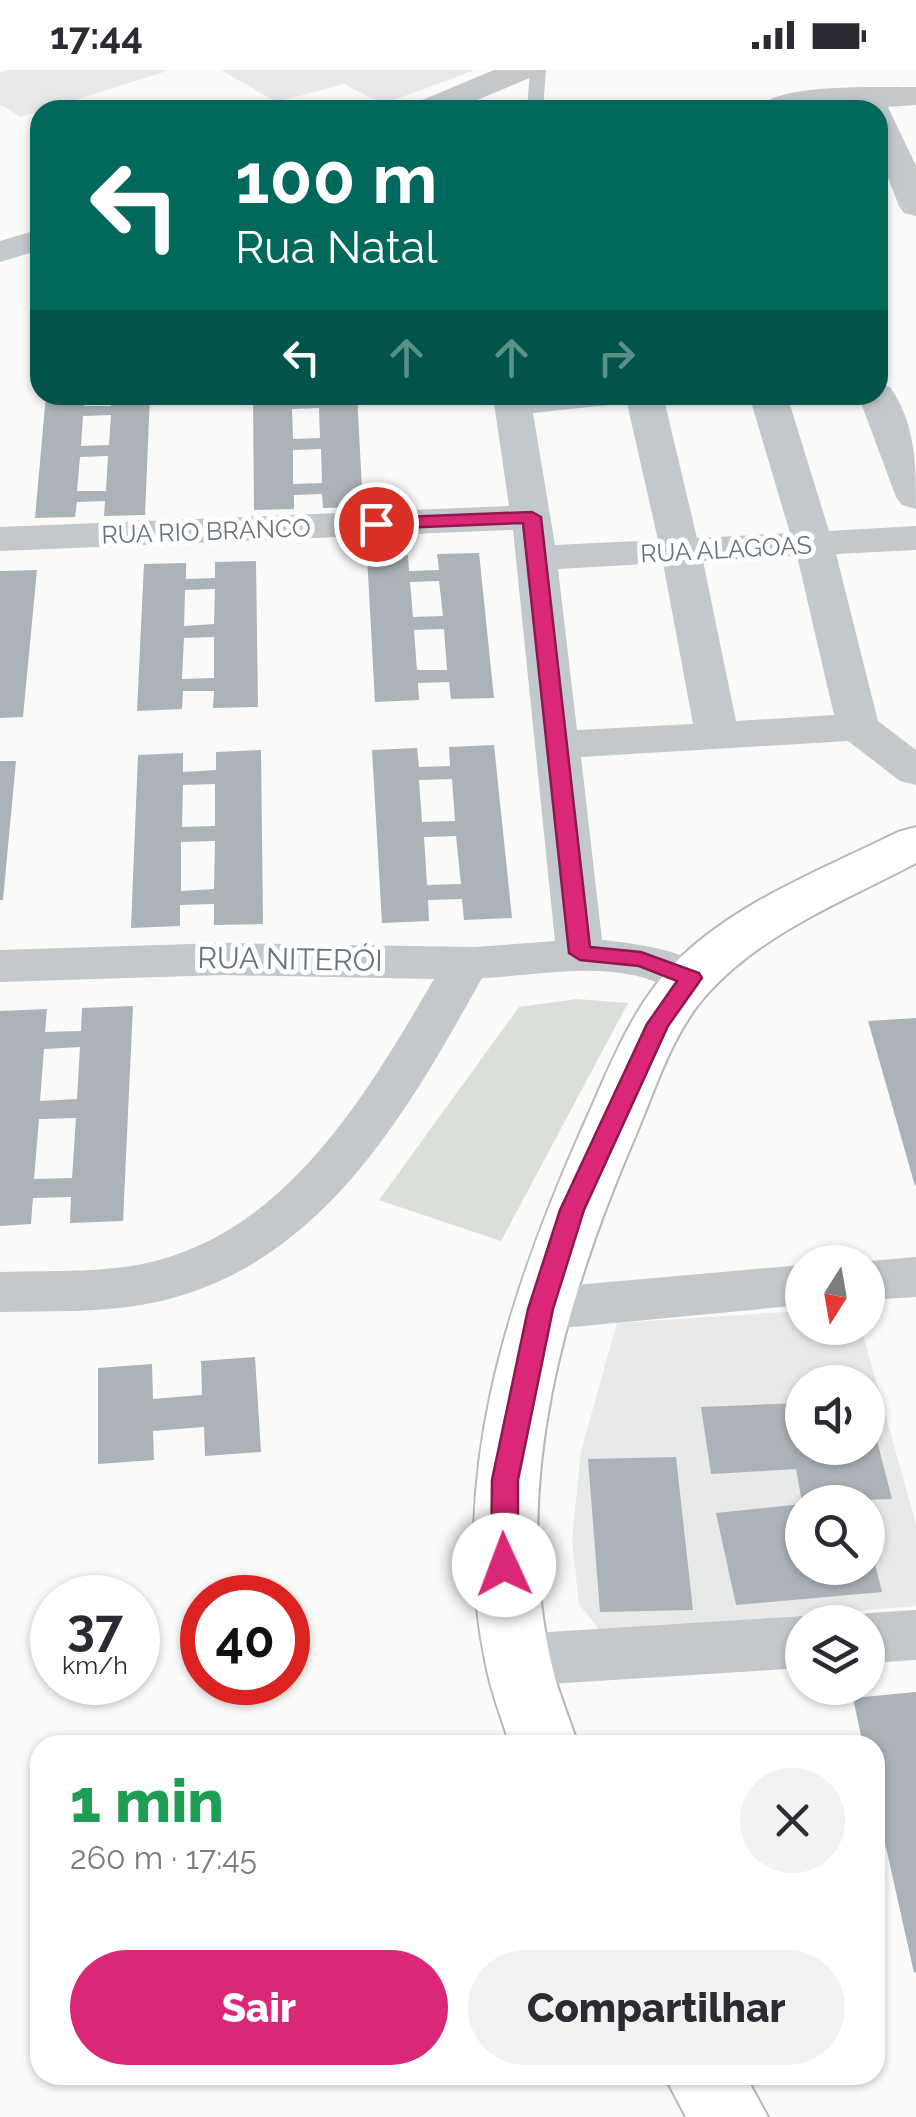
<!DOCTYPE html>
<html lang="pt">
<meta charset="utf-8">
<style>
body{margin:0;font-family:Raleway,sans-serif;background:#f2f2f3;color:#2b2b33;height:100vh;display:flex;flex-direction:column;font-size:38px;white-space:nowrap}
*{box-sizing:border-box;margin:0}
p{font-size:32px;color:#7c7c81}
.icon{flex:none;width:55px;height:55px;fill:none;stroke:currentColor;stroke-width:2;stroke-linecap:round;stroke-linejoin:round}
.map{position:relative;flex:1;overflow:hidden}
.side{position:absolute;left:30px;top:1665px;width:855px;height:350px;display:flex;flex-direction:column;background:#fff;border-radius:30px;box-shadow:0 2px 8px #0004}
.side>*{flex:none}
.banner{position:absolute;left:30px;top:30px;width:858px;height:305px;border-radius:30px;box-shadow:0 2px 8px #0004;background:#00695c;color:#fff;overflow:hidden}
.needle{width:65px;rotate:191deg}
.fabs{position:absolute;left:785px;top:1175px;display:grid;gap:20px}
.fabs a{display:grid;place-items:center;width:100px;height:100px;border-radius:50%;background:#fff;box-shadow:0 2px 8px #0004;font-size:50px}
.speed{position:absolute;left:30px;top:1505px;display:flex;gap:20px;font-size:50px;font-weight:700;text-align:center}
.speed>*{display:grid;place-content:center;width:130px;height:130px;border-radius:50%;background:#fff;box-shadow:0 2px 8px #0004;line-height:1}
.speed small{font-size:25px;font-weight:400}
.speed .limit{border:15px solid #d22;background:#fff;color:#111}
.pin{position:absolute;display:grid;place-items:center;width:85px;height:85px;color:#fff;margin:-42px;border:5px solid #fff;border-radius:50%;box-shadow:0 2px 10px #0007}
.me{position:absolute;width:110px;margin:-55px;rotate:358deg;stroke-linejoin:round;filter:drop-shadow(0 0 8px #0008)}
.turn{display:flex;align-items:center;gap:35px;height:210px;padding:0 40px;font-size:45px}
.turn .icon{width:130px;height:130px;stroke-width:2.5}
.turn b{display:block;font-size:70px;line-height:85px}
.lanes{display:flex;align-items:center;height:95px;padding:0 40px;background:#0003;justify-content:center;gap:50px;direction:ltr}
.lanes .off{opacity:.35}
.round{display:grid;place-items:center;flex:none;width:105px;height:105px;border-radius:52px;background:#f2f2f3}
.head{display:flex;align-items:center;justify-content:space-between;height:170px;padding:0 40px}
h1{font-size:60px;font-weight:800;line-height:75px;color:#1e9e55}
.button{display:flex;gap:20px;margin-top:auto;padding:20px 40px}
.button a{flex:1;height:115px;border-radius:60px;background:#db2777;color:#fff;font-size:40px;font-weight:800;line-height:115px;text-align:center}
.button a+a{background:#f2f2f3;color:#2b2b33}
.status{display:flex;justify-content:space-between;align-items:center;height:70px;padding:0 50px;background:#fff;direction:ltr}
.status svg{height:28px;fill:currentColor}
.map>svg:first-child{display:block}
.built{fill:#e8e9e9;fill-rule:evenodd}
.green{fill:#dadfd7}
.building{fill:#aab3b9;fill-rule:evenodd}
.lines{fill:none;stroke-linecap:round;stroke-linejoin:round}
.secondary-casing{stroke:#b3babf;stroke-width:4}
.lane{fill:#c3c8cc;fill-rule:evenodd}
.street{fill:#c3c8cc;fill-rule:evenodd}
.secondary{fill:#fff;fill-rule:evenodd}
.route{fill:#db2777;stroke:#8e194d;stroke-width:2.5}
.labels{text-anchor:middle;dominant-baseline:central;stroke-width:10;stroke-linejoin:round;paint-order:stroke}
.far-street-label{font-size:25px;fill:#657683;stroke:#fff}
.street-label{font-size:30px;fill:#657683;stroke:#fff}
</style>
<div class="status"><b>17:44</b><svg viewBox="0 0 49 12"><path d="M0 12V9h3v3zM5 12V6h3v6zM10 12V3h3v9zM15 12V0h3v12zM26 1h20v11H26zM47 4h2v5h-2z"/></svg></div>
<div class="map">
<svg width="916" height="2047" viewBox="0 0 916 2047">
<rect width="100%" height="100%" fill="#fafaf8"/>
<!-- built -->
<path class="built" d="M6 0H170L21 47 0 34V2Z
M221 0H475L383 34 344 14 276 32Z
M802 1241V1258H861L916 1454V1536L601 1562 579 1534 572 1470 581 1381 617 1253ZM802 1312H868V1378H802ZM802 1432H868V1498H802Z"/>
<!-- green -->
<path class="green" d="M577 929 628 933 501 1171 379 1130 519 937Z"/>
<!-- building -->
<path class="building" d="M46 325H85L84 336H111L112 325H150L145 445 104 446 105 431 77 432 75 447 35 448ZM111 345 109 375 81 376 83 346ZM108 386 106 421H77L80 387Z
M253 325H291L292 330 357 325 363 437 323 438 322 424 294 425V439L254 440ZM319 338 320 368 293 369 292 339ZM321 379 322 413 293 414V380Z
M479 483 494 628 451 629 449 612 418 613 419 630 375 632 367 486 408 485 409 501 439 500 437 484ZM439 511 443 546 413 547 410 512ZM444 559 447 600H417L414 560Z
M256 491 258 637 213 638 214 621H183L182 639 137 641 144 494 186 493V509L215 508V492ZM215 519 214 554 184 556 185 520ZM214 567V608L182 609 184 568Z
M37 500 23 647 0 648V501Z
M494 675 512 848 464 850 462 829 428 830 429 851 382 853 372 680 417 678 419 697 450 696 449 677ZM452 709 455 751 422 752 419 710ZM456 766 461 814 427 815 424 767Z
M261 680 263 854 214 855V834L180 835V856L131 858 138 685 183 683V702L216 700V682ZM215 714V756L182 757 183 715ZM215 771 214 819 181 821V772Z
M0 691H16L3 830H0Z
M133 936 123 1151 70 1153 71 1127 33 1128 31 1154 0 1156V941L47 939 45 962 81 961 82 938ZM80 977 77 1029 40 1031 44 979ZM76 1048 72 1108 34 1109 39 1049Z
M916 948V1115L915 1116 868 951Z
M255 1287 261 1382 205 1386 204 1357 153 1361 154 1390 98 1394V1298L152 1294 153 1329 202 1325 201 1291Z
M802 1333V1378H868V1359H874L892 1429 802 1432 796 1399 711 1404 701 1337Z
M676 1387 693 1540 600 1542 588 1389Z
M802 1434V1498H868L869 1471 882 1522 736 1535 716 1443Z
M916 1622V1902L914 1903 875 1728V1675H863L853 1628Z"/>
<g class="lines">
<defs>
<path id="secondary" d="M916 757V793C846 830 766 861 711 920 673 959 656 1018 635 1067 564 1232 510 1416 552 1596 558 1623 570 1649 578 1675H510C502 1649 491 1622 486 1595 447 1412 507 1228 581 1061 606 1006 629 941 672 896 732 833 822 800 898 762Z
M664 2005H745L768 2047H686Z"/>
</defs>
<!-- secondary casing -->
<use href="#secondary" class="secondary-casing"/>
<!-- lane -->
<path class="lane" d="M530 0H546L543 40H527Z"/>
<!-- street -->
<path class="street" d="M494 0H537L532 7 453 40H410L415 33Z
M916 17V35L888 37 916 96V146L904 143 899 136 878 82V40H756C775 12 882 18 916 17Z
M40 159V180L0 192V171Z
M878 314 890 317C916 354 916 395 916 439L902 435 896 427 858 325H878Z
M500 325H663L697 468 790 463 749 325H787L829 461 916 456V480L836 484 878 651 916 680V715L900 711 848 671 581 687 602 870C633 873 698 881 715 908L708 919C679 927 660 910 632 905 582 895 533 906 482 908 405 1046 320 1198 152 1233 102 1243 50 1241 0 1242V1202C52 1200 108 1204 159 1190 291 1155 370 1019 434 909L223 905 0 912V880L223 873 475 877 555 871 513 460 0 481V457L509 436 494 333ZM627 333 658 470 555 475 533 343ZM797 486 834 645 736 651 703 491ZM663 493 693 654 577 660 558 499Z
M916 1187V1227L868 1230V1192H859Z
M802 1195V1235L541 1260 522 1254 514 1239 522 1224 541 1218Z
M916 1540V1590L868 1593V1552L847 1550 868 1543Z
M802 1546 819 1552H802V1598L517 1616 496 1608 487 1590 496 1572 517 1564Z"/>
<!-- secondary -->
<use href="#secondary" class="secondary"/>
</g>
<!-- route -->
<path class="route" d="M532 442 541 447 590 877 641 882 699 903 702 908 668 956 584 1140 553 1239 518 1410V1495L514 1503 504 1506 495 1503 491 1495 492 1410 528 1239 560 1140 647 954 677 911 639 896 580 890 569 883 523 453 376 459 367 454 376 448Z"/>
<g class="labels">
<!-- far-street labels -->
<g class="far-street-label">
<text transform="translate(206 461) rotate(-2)">RUA RIO BRANCO</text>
<text transform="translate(726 479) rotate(-3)">RUA ALAGOAS</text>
</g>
<!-- street labels -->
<g class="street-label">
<text transform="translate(290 889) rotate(1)">RUA NITERÓI</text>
</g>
</g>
</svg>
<div class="fabs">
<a><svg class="needle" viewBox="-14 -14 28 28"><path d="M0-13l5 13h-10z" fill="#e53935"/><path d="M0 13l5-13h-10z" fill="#7c7c81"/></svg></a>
<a><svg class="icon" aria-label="sound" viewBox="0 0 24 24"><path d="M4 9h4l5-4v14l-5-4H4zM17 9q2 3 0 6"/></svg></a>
<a><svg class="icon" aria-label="search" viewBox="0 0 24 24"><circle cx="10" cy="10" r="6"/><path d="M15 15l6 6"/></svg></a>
<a><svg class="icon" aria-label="layers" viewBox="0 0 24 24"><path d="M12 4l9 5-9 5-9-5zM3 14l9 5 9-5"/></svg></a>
</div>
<div class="speed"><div>37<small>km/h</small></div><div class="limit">40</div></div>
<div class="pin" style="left:376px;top:454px;background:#d93025"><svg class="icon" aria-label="arrive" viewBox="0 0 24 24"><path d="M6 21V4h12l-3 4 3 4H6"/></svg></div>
<svg class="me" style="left:504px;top:1495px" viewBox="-20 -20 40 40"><circle r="19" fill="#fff"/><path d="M0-13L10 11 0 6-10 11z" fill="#db2777"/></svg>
<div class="banner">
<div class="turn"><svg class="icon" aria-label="left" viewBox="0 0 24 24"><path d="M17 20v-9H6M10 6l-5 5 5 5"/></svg><div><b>100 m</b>Rua Natal</div></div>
<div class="lanes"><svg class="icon" aria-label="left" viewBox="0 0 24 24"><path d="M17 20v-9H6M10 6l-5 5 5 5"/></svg><svg class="icon off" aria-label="ahead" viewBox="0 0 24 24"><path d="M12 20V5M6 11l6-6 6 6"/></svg><svg class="icon off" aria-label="ahead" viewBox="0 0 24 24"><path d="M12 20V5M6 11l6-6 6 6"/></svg><svg class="icon off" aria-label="right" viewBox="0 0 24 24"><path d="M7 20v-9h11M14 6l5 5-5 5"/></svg></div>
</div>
<section class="side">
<div class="head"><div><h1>1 min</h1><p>260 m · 17:45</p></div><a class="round"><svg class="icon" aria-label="close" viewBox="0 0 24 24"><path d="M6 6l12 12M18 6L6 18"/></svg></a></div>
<div class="button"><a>Sair</a><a>Compartilhar</a></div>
</section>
</div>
